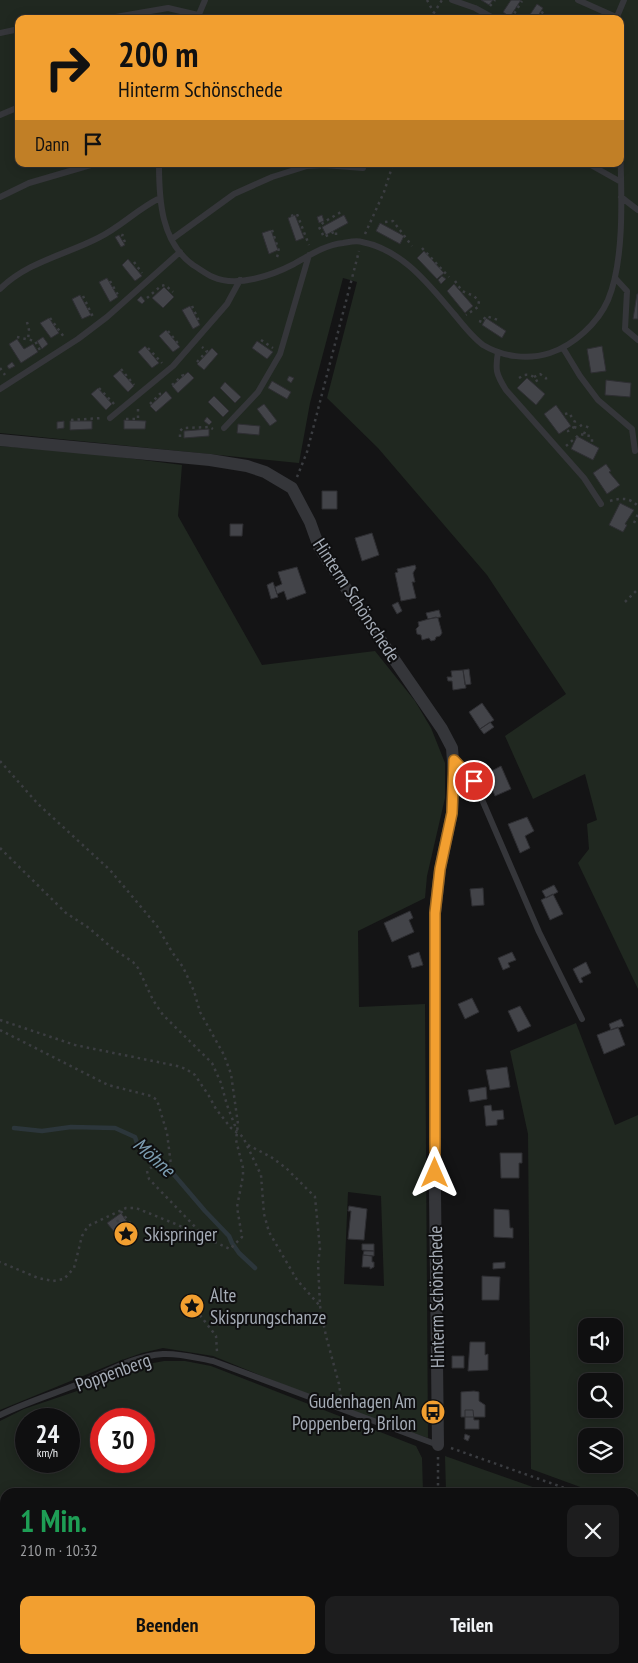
<!DOCTYPE html>
<html lang="de">
<meta charset="utf-8">
<style>
body{margin:0;font-family:"PT Sans Narrow",sans-serif;background:#1d1d1e;color:#f1f3f6;height:100vh;display:flex;flex-direction:column;font-size:19px;white-space:nowrap}
*{box-sizing:border-box;margin:0}
p{font-size:16px;color:#9b9c9f}
.icon{flex:none;width:28px;height:28px;fill:none;stroke:currentColor;stroke-width:2;stroke-linecap:round;stroke-linejoin:round}
.map{position:relative;flex:1;overflow:hidden}
.drawer{position:absolute;left:0px;top:1488px;width:639px;height:176px;display:flex;flex-direction:column;background:#0f0f10;border-radius:15px 15px 0 0;box-shadow:0 2px 12px #0003,0 0 0 1px #2f2f30}
.drawer>*{flex:none}
.banner{position:absolute;left:15px;top:15px;width:609px;height:152px;border-radius:10px;box-shadow:0 2px 12px #0003,0 0 0 1px #2f2f30;background:#f29f30;color:#111;overflow:hidden}
.fabs{position:absolute;left:578px;top:1318px;display:grid;gap:10px}
.fabs a{display:grid;place-items:center;width:45px;height:45px;border-radius:10px;background:#0f0f10;box-shadow:0 2px 12px #0003,0 0 0 1px #2f2f30;font-size:25px}
.speed{position:absolute;left:15px;top:1408px;display:flex;gap:10px;font-size:25px;font-weight:700;text-align:center}
.speed>*{display:grid;place-content:center;width:65px;height:65px;border-radius:50%;background:#0f0f10;box-shadow:0 2px 12px #0003,0 0 0 1px #2f2f30;line-height:1}
.speed small{font-size:12px;font-weight:400}
.speed .limit{border:8px solid #d22;background:#fff;color:#111}
.pin{position:absolute;display:grid;place-items:center;width:42px;height:42px;color:#fff;margin:-21px;border:2px solid #fff;border-radius:50%;box-shadow:0 1px 5px #0007}
.me{position:absolute;width:55px;margin:-28px;rotate:0deg;stroke-linejoin:round;filter:drop-shadow(0 0 4px #0008)}
.turn{display:flex;align-items:center;gap:18px;height:105px;padding:0 20px;font-size:22px}
.turn .icon{width:65px;height:65px;stroke-width:2.5}
.turn b{display:block;font-size:35px;line-height:42px}
.then{display:flex;align-items:center;height:48px;padding:0 20px;background:#0003;gap:10px;font-size:19px}
.round{display:grid;place-items:center;flex:none;width:52px;height:52px;border-radius:10px;background:#1d1d1e}
.headline{display:flex;align-items:center;justify-content:space-between;height:85px;padding:0 20px}
h1{font-size:30px;font-weight:800;line-height:38px;color:#1e9e55}
.action{display:flex;gap:10px;margin-top:auto;padding:10px 20px}
.action a{flex:1;height:58px;border-radius:10px;background:#f29f30;color:#111;font-size:20px;font-weight:800;line-height:58px;text-align:center}
.action a+a{background:#1d1d1e;color:#f1f3f6}
.map>svg:first-child{display:block}
.green{fill:#202820;fill-rule:evenodd}
.lines{fill:none;stroke-linecap:round;stroke-linejoin:round}
.stream{stroke:#2c363b;stroke-width:4.5}
.building{fill:#434449;stroke:#2e2e32}
.path{stroke:#3b3d41;stroke-width:2.5;stroke-dasharray:2.5 4;stroke-linecap:butt}
.lane{stroke:#35363a;stroke-width:6}
.street{stroke:#35363a;stroke-width:12}
.route-casing{stroke:#9d671f;stroke-width:12}
.route{stroke:#f29f30;stroke-width:9}
.labels{text-anchor:middle;dominant-baseline:central;stroke-width:4;stroke-linejoin:round;paint-order:stroke}
.street-label{font-size:19px;fill:#a5acb6;stroke:#0f0f10}
.poi-label{font-size:19px;fill:#a5acb6;stroke:#0f0f10;text-anchor:start}
.water-label{font-size:20px;font-style:italic;fill:#7c9db1;stroke:#0f0f10}
</style>
<div class="map">
<svg width="638" height="1663" viewBox="0 0 638 1663">
<rect width="100%" height="100%" fill="#141415"/>
<!-- green -->
<path class="green" d="M0 0H638V989L578 863 589 849 587 824 597 820 585 774 533 799 505 736 566 694 487 575 378 448 327 398 357 282 343 278 310 403 299 463 0 433ZM19 19H620V164H19Z
M0 446 89 453 182 465 178 516 262 665 375 651 415 701 431 728 445 763V798L427 876 425 898 358 931 359 1007 425 1004 428 1438 343 1409 213 1356 163 1348 142 1353 122 1360 0 1410ZM348 1192 381 1196 384 1286 344 1284Z
M576 1023 615 1125 638 1115V1509L634 1508V1492H594L531 1469 528 1134 510 1051ZM586 1326H614V1354H586ZM586 1381H614V1409H586ZM586 1436H614V1464H586Z
M164 1361H185L211 1366 416 1446 422 1458 423 1492H5V1659H431V1663H0V1421L24 1409 77 1391 127 1368ZM26 1419H69V1461H26ZM101 1419H144V1461H101Z
M445 1456 547 1492H446Z
M634 1524 638 1525V1663H448V1659H634Z"/>
<g class="lines">
<!-- stream -->
<path class="stream" d="M14 1128 42 1131 71 1127 115 1128 135 1137 137 1143 148 1152 164 1163 205 1211 229 1236 232 1243 239 1253 255 1268"/>
</g>
<!-- building -->
<path class="building" d="M481 0H493L489 5Z
M511 0H521L510 17 503 12Z
M537 4 543 8 536 19H527Z
M295 215 304 238 296 241 288 218Z
M322 215 324 221 319 223 317 217Z
M344 215 348 223 326 235 322 227Z
M380 223 404 236 400 244 376 231Z
M271 230 278 250 269 254 262 233Z
M119 235 125 245 121 247 115 237Z
M424 251 444 273 437 279 417 258Z
M128 259 142 276 135 281 122 265Z
M442 276 446 279 441 284 438 280Z
M107 278 118 297 110 302 99 282Z
M454 284 473 306 465 313 447 291Z
M164 287 174 297 163 308 152 298Z
M637 294H638V319H633Z
M80 295 91 315 82 319 72 299Z
M141 296 145 301 142 304 137 300Z
M190 306 200 325 193 329 182 310Z
M49 318 59 333 51 338 40 323Z
M486 318 506 331 502 338 482 325Z
M166 330 180 347 173 352 159 336Z
M43 337 48 344 42 349 37 341Z
M17 339 24 349 33 344 38 352 21 363 9 344Z
M257 341 273 352 267 359 252 348Z
M145 346 159 363 152 368 138 352Z
M602 346 606 371 591 373 587 349Z
M212 348 218 354 204 370 197 364Z
M12 362 15 366 9 369 7 366Z
M120 370 134 386 128 392 113 376Z
M188 372 194 378 178 393 172 386Z
M289 376 294 378 291 383 287 380Z
M527 378 545 394 536 405 517 388Z
M606 380 631 383 630 397 605 395Z
M272 381 291 392 287 399 268 388Z
M225 382 241 397 235 403 220 388Z
M98 388 112 404 106 410 91 394Z
M166 391 172 398 156 412 150 406Z
M214 396 229 411 223 417 208 402Z
M264 404 277 421 270 426 257 409Z
M556 405 571 426 559 434 544 414Z
M207 417 212 422 209 425 204 421Z
M124 420 146 421 145 429H124Z
M64 421V428L57 429V422Z
M70 421H92V429L70 430Z
M238 424 260 426 259 435 237 433Z
M209 429V436L184 438V431Z
M577 436 599 448 593 460 571 449Z
M606 464 611 471 609 472 620 485 607 494 593 473Z
M322 491H337V509H322Z
M620 503 634 510 625 524 627 525 623 532 609 525Z
M230 524H243L242 536H230Z
M372 533 379 555 362 561 355 538Z
M415 565 416 568 413 573 415 582H412L416 598 401 601 395 573 398 572 397 569Z
M297 567 306 593 287 600 284 591 277 594 275 587 282 584 278 572Z
M273 582 278 597 271 599 267 585Z
M398 602 402 611 397 614 392 605Z
M439 610 441 617 428 619 426 613Z
M436 617 438 618 442 633 440 636 436 637 435 640 431 641 429 638 422 640 421 635 417 634 416 629 419 626 418 622Z
M469 669 471 684 465 685 463 670Z
M463 670 466 688 453 690 452 681H448L447 677H452L451 671Z
M482 703 494 720 480 729 469 712Z
M490 722 494 727 484 734 480 729Z
M501 766 511 789 495 796 486 774Z
M527 817 534 831 525 836 530 848 520 853 508 824Z
M554 885 558 892 546 898 542 891Z
M483 888 484 905 472 906 470 889Z
M553 894 563 914 550 920 541 900Z
M410 911 413 918 409 920 414 932 392 942 384 923Z
M419 952 423 965 412 968 408 956Z
M512 952 516 960 508 963 510 967 503 970 498 958Z
M586 962 591 973 581 978 583 982 580 983 573 969Z
M472 998 479 1012 465 1019 458 1004Z
M520 1006 531 1026 518 1032 508 1011Z
M621 1019 624 1026 611 1030 609 1024Z
M618 1027 625 1045 604 1054 597 1035Z
M507 1067 510 1087 490 1090 486 1070Z
M486 1087 487 1099 470 1102 468 1090Z
M491 1105 492 1111 503 1110 504 1119 497 1120V1125L486 1126 484 1106Z
M500 1153H522V1163H519V1178H501Z
M349 1206 367 1209 364 1240 348 1239 351 1211H348Z
M494 1209 509 1210 510 1228H513V1238L494 1237Z
M121 1213 128 1223 115 1233 107 1223Z
M362 1244H374V1251L362 1250Z
M364 1251H374V1256L363 1255Z
M363 1255 372 1256V1262H374V1267L370 1269V1267H362Z
M505 1262V1268L493 1269V1263Z
M482 1276 500 1277 499 1300H482Z
M470 1342H485V1355L488 1354V1370L468 1371Z
M452 1356H464V1368H452Z
M474 1391 479 1392V1401L485 1405V1417H461V1392Z
M465 1410H473L474 1420H479V1429H465Z
M465 1434 470 1436 468 1441 464 1439Z"/>
<g class="lines">
<!-- path -->
<path class="path" d="M427 0 434 13
M490 6 495 0
M430 19 442 0
M511 19 522 1
M538 19 544 10
M291 216 297 214 309 245
M385 222 393 221 412 246
M272 230 279 251 277 257
M123 234 122 236 125 242
M365 234 384 192 393 164
M336 235V231L324 237 319 227 324 222 341 212
M422 248 449 277
M134 262 142 273
M110 281 118 295
M455 281 462 291 474 296 479 301 478 307 466 315
M83 296 93 317
M147 298 161 286 165 285 173 292
M192 306 199 321
M50 318 64 337
M479 321 482 322 486 316 498 320
M27 322 29 330 28 340
M168 331 180 346
M17 337 35 341 41 352
M261 340 273 348
M148 348 162 363
M197 362 207 351 202 347
M0 368 5 375
M121 369 134 385
M534 377 540 374 546 378V380
M519 378 524 375C531 374 536 377 538 384
M172 385 183 375 180 372
M99 388 114 404
M150 404 160 394 157 390
M565 414 569 413 575 422 574 427 568 431 569 434
M126 419H138V407
M71 420 102 418
M574 427 577 428 585 423
M584 434 588 425
M180 437V431L183 428 209 427 213 429
M566 446 580 434 590 436 592 439V442
M297 477 307 452 359 251
M610 501C621 498 629 497 638 506
M634 523 638 514
M625 602 638 589
M0 761 38 804 110 870 157 926 172 952 183 967 194 991 200 1012 224 1055 231 1074 238 1124 236 1140 243 1168V1176L237 1207 242 1237 230 1249 178 1225 136 1208H126L88 1226 82 1236 74 1268 64 1279 53 1281 38 1278 0 1262
M0 848 66 913 89 928 112 948 133 962 138 968 153 1000 163 1015 212 1063 221 1083 227 1105 237 1131
M0 1020 75 1045 177 1066 186 1069 195 1075 209 1096 216 1109 231 1128 243 1137 261 1175 264 1214 269 1232 297 1280 320 1306
M0 1030 108 1085 151 1096 157 1100 167 1133 171 1165 166 1169 152 1167 147 1171 149 1179 202 1234
M248 1145 271 1157 286 1168 315 1197 320 1249 318 1263 320 1306 326 1336 339 1384 341 1398
M117 1220 123 1229 130 1223 120 1210
M196 1310 216 1336 217 1352
M451 1448 576 1492
M438 1457V1492
M634 1514 638 1516
M441 1659V1663"/>
<!-- lane -->
<path class="lane" d="M452 0 475 8 495 19
M578 0 616 17
M104 19 168 8 198 15
M197 19 205 0
M616 19 624 0
M0 33 19 29
M0 115 19 107
M159 164C159 200 161 242 193 265 200 269 206 274 213 277 237 288 273 275 294 264 310 255 325 245 343 243 349 242 357 240 362 242 403 250 429 285 454 314 463 325 472 337 483 345 503 357 528 360 550 353 574 345 598 323 608 300 626 257 621 185 620 139
M589 164 621 182
M0 197 29 183 94 164
M621 197 638 210
M172 239 234 194 272 177 307 166 324 165 363 168
M615 278 627 291 625 329 638 340
M0 289C27 262 65 255 98 238 121 227 137 209 160 198
M563 348 580 376 598 400 632 429 635 451
M498 352C495 370 496 374 506 390L584 478 601 504
M0 389 78 339 107 317 180 252
M110 418 173 366 227 304 240 280
M224 428 258 392 280 354 309 255
M455 761 474 781 539 932 582 1019
M0 1415C25 1403 50 1395 76 1385 104 1374 132 1356 163 1354 180 1353 196 1358 213 1361L438 1445"/>
<!-- street -->
<path class="street" d="M0 440 210 460 247 466 265 472 292 488 310 522 319 547 369 623 442 729 452 748 454 774 452 813 440 869 435 913V1193L438 1445"/>
</g>
<g class="lines">
<defs>
<path id="route" d="M435 1173V913L440 869 452 813 454 760 474 781"/>
</defs>
<!-- route casing -->
<use href="#route" class="route-casing"/>
<!-- route -->
<use href="#route" class="route"/>
</g>
<!-- icons -->
<defs>
<symbol id="sight-disc" viewBox="-11 -11 22 22"><circle r="9.5" fill="#f29f30" stroke="#0f0f10"/><path d="M0-6L1.8-2.2L6-1.7L2.9 1.2L3.7 5.4L0 3.3L-3.7 5.4L-2.9 1.2L-6-1.7L-1.8-2.2Z" fill="#111"/></symbol>
<symbol id="bus-disc" viewBox="-11 -11 22 22"><circle r="9.5" fill="#f29f30" stroke="#0f0f10"/><path d="M-5-6H5V4H4V6H2V4H-2V6H-4V4H-5ZM-3.5-4V0h7V-4ZM-3.5 1.2v1.5H-2V1.2ZM2 1.2v1.5H3.5V1.2Z" fill="#111"/></symbol>
</defs>
<g fill-rule="evenodd">
<use href="#sight-disc" x="112" y="1220" width="28" height="28"/>
<use href="#sight-disc" x="178" y="1292" width="28" height="28"/>
<use href="#bus-disc" x="419" y="1398" width="28" height="28"/>
</g>
<g class="labels">
<!-- street labels -->
<g class="street-label">
<text transform="translate(357 600) rotate(57)">Hinterm Schönschede</text>
<text transform="translate(436 1297) rotate(-91)">Hinterm Schönschede</text>
<text transform="translate(113 1372) rotate(-20)">Poppenberg</text>
</g>
<!-- poi labels -->
<g class="poi-label">
<text x="144" y="1234">Skispringer</text>
<text x="210" y="1295">Alte<tspan x="210" dy="22">Skisprungschanze</tspan></text>
<text x="416" y="1401" text-anchor="end">Gudenhagen Am<tspan x="416" dy="22">Poppenberg, Brilon</tspan></text>
</g>
<!-- water labels -->
<g class="water-label">
<text transform="translate(154 1157) rotate(42)">Möhne</text>
</g>
</g>
</svg>
<div class="fabs">
<a><svg class="icon" aria-label="sound" viewBox="0 0 24 24"><path d="M4 9h4l5-4v14l-5-4H4zM17 9q2 3 0 6"/></svg></a>
<a><svg class="icon" aria-label="search" viewBox="0 0 24 24"><circle cx="10" cy="10" r="6"/><path d="M15 15l6 6"/></svg></a>
<a><svg class="icon" aria-label="layers" viewBox="0 0 24 24"><path d="M12 4l9 5-9 5-9-5zM3 14l9 5 9-5"/></svg></a>
</div>
<div class="speed"><div>24<small>km/h</small></div><div class="limit">30</div></div>
<div class="pin" style="left:474px;top:781px;background:#d93025"><svg class="icon" aria-label="arrive" viewBox="0 0 24 24"><path d="M6 21V4h12l-3 4 3 4H6"/></svg></div>
<svg class="me" style="left:435px;top:1173px" viewBox="-20 -20 40 40"><path d="M0-17L14 15 0 8-14 15z" fill="#f29f30" stroke="#fff" stroke-width="4"/></svg>
<div class="banner">
<div class="turn"><svg class="icon" aria-label="right" viewBox="0 0 24 24"><path d="M7 20v-9h11M14 6l5 5-5 5"/></svg><div><b>200 m</b>Hinterm Schönschede</div></div>
<div class="then">Dann<svg class="icon" aria-label="arrive" viewBox="0 0 24 24"><path d="M6 21V4h12l-3 4 3 4H6"/></svg></div>
</div>
<section class="drawer">
<div class="headline"><div><h1>1 Min.</h1><p>210 m · 10:32</p></div><a class="round"><svg class="icon" aria-label="close" viewBox="0 0 24 24"><path d="M6 6l12 12M18 6L6 18"/></svg></a></div>
<div class="action"><a>Beenden</a><a>Teilen</a></div>
</section>
</div>
